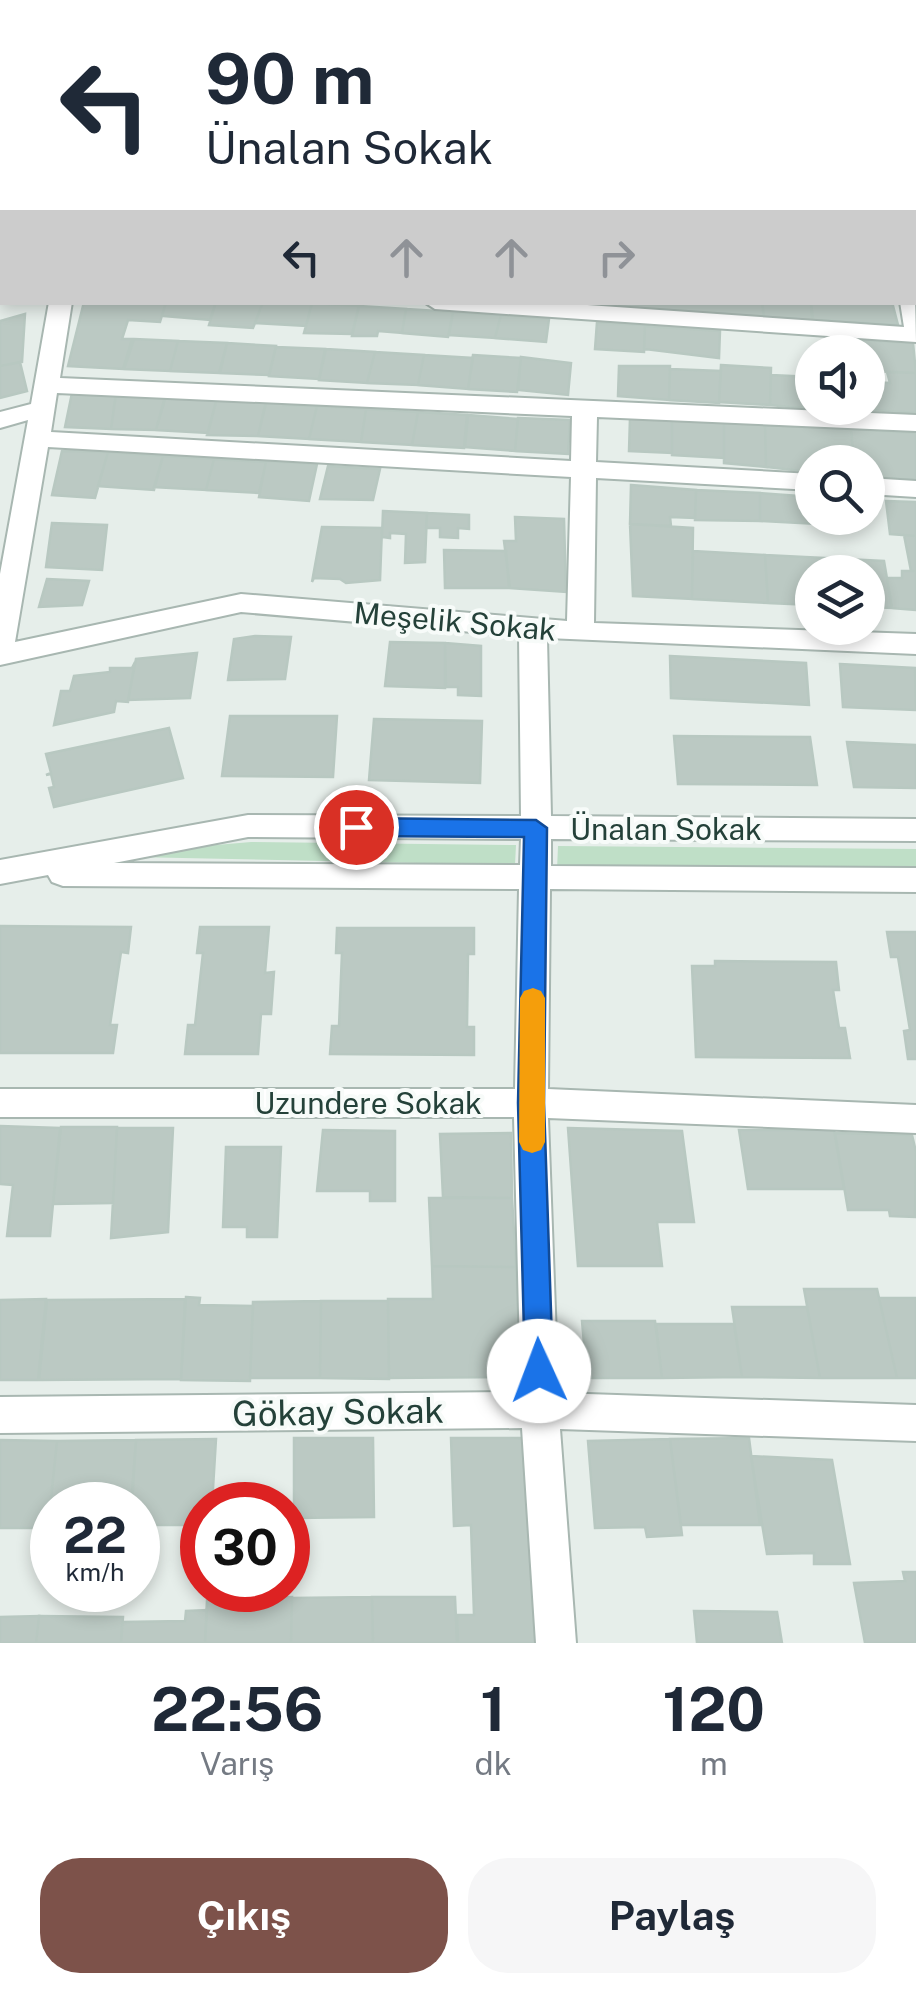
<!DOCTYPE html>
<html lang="tr">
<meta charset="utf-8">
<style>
body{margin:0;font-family:"Public Sans",sans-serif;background:#f6f6f7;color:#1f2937;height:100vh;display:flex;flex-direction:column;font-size:38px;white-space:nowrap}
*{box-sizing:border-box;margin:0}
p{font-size:32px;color:#747a83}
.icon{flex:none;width:55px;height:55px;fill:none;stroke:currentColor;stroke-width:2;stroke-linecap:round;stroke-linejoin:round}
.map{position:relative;height:1643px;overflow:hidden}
.sheet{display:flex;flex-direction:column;background:#fff;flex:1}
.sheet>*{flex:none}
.banner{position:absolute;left:0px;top:0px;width:918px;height:305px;box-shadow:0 5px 15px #0003;background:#fff;color:#1f2937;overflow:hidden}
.buttons{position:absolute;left:795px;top:335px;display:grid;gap:20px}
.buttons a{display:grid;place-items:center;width:90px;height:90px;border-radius:50%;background:#fff;box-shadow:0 5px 15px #0003;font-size:50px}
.speed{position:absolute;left:30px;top:1482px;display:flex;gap:20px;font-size:50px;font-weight:700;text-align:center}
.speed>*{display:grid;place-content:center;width:130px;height:130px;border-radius:50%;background:#fff;box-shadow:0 5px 15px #0003;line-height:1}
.speed small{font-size:25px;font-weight:400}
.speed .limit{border:15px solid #d22;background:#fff;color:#111}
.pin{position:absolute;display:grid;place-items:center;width:85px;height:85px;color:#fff;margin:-42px;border:5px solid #fff;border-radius:50%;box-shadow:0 2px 10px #0007}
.me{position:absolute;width:110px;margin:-55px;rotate:358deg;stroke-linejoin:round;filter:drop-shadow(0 0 8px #0008)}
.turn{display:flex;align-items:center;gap:35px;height:210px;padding:0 40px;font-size:45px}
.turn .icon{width:130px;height:130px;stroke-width:2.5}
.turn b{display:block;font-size:70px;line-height:85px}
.lanes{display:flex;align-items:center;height:95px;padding:0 40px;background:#0003;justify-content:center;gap:50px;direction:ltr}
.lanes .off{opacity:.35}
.eta{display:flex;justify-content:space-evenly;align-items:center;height:170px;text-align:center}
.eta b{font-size:60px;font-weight:700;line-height:70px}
.button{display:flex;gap:20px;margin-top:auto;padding:20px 40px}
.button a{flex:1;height:115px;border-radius:40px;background:#7d524a;color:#fff;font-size:40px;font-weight:700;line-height:115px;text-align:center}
.button a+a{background:#f6f6f7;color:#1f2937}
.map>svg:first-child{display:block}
.green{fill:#bfdfc7}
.building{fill:#bbc9c3;stroke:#b8c8c1;stroke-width:2.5}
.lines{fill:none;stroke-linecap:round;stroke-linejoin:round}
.minor-casing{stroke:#a8b7b1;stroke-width:4}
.major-casing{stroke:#c2cac8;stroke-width:4}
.minor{fill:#fff;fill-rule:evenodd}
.major{fill:#6ba394;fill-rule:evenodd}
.route{fill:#1a73e8;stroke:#114b97;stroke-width:2.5}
.slow{fill:#f59e0b}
.labels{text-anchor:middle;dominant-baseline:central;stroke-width:8;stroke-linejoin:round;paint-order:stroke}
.street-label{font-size:30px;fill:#244139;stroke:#f7fbf9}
.near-street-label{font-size:35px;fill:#244139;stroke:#f7fbf9}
</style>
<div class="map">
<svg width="916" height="1643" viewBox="0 0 916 1643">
<rect width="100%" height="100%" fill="#e6eeea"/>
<!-- green -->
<path class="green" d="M251 842 516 845 515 865 133 857 134 852Z
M558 846 916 849V869L557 870Z"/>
<!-- building -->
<path class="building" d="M84 302H166L160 322 128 320 122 339H132L123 369 68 366Z
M166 302H216L210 320 162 316Z
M216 302H263L253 328 209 325Z
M263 302H307L312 303 306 326 255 323Z
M619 302H762L764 317 619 307Z
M762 302H811L812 320 764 317Z
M811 302H892L898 325 813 320Z
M312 303 359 306 352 334 304 333Z
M359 306 406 309 402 333 378 331 377 336H352Z
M406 309 453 312 448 337 402 333Z
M453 312 501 315 495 338 449 335Z
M25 314 22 362 0 366V321Z
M501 315 549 319 546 342 495 338Z
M597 322 645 325 644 352 595 349Z
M645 326 720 331 719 358 644 349Z
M134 339 178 341 170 371 124 369Z
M859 340 913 343 916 373 872 371 868 352H860Z
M178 341 227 343 219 373 170 371Z
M227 343 276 346 269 375 220 373Z
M276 347 325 349 319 379 269 376Z
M326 349 375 352 367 383 319 380Z
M375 352 424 355 418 385 367 383Z
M424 355 473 358 468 389 418 385Z
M473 355 521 358 517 392 468 389Z
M521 357 571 363 568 395 518 390Z
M20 362 27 391 0 398V366Z
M721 365 771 368 770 405 719 402Z
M619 366H670L669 400 618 396Z
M670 369 721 371 719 403 669 400Z
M887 372 916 373V413L874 410 872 382 890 383Z
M771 375 812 377V408H822L789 407 770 405Z
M868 379H872L874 410 822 408H868Z
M72 393H116L111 429 65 427Z
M116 394 165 396 156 430 111 429Z
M166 396 217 398 208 433 156 430Z
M217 398 266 401 258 436 207 435Z
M267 399 286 400 284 405 317 406 309 439 258 436Z
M317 406 366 409 361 442 309 439Z
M366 409 418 412 412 445 361 442Z
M418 412 467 415 464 448 412 445Z
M468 415 518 419 515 451 465 447Z
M518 418 570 420 568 454 515 451Z
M630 418 672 420V453L629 451Z
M672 420 724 423V458L672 455Z
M724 423 765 425 766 467 724 463Z
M765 425 851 429 854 462H812V472L766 467Z
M851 429 916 433V480L868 477V462H854Z
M62 451 108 452 95 498 52 495Z
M108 452 163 456 154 490 98 486Z
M163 456 214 459 206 490 154 487Z
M214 459 266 462 259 493 206 490Z
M266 461 317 464 309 501 259 497Z
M328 466 380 469 373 500 320 499Z
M631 485 696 490 695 518 670 517 671 526 630 524Z
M696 490 760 493V521L695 520Z
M760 493 812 497V518H836V525L760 521Z
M886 501 916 502V536L890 534Z
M383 511 427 513 425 562 405 563 406 534 390 533V538L382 537Z
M427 513 469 515V529L458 528V538L440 537V528H426Z
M515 517 564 519 566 592 510 588 504 541H516Z
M52 523 107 525 102 570 46 567Z
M630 524 693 528 692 599 633 596Z
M322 527 382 528 380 580 346 583 340 579 314 578 312 582Z
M904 535 916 536V571H911Z
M444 550 506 551 509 588H445Z
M693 551 765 555 768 603 692 599Z
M765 555 884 561 892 608 868 607V572H812V605L768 603Z
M902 571H916V610L892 608 887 578H902Z
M47 579 89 581 82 605 39 607Z
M255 636 291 637 285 679 228 680 234 639Z
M390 642 445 643V688L385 686Z
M445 643 481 646V696L458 695V687H446Z
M197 653 190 698 128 700 136 659Z
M670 656 806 663 809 705 671 698Z
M135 662 128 702 116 701 114 712 54 725 61 691H70L74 676 110 672V668H132Z
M840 664 915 668 916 710 843 707Z
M230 716H337L333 777 222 776Z
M374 719 482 721 480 783 369 780Z
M169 728 183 778 54 807 49 788 54 787 51 774 46 775 51 773 46 754Z
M674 736 810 737 817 785 678 784Z
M847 742 916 745V788L854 787Z
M0 926 131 927 128 953 121 952 110 1025H117L113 1053H0Z
M200 927H269L265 973 274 972 271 1014H261L258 1054H185L188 1025H195L203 953H197Z
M337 928H474V954H468L467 1027H474V1055L330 1054 332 1026H339L342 953H336Z
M887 932H916V1059H908L904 1031 910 1030 898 957H891Z
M715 961 836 962 839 990H833L839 1028H845L850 1058 696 1057 692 966H715Z
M0 1126 60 1128 50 1236H7L13 1185 0 1184Z
M61 1127H117L113 1203 53 1204Z
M117 1128H173L168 1232 111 1238Z
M568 1128 682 1131 694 1222H657L662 1266H578Z
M323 1130 395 1131V1201H370V1191H317Z
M739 1130H834L844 1189H748Z
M511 1133 512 1198 443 1197 440 1134Z
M835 1133 912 1135 916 1152 915 1217 890 1216 889 1210H848Z
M226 1147H281L277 1237H247V1227H223Z
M429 1198H512L516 1267 432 1266Z
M432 1266 516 1267 521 1377 389 1378 388 1299H433Z
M804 1289H877L897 1378H820Z
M186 1297 200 1298 199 1305 253 1306 250 1381 181 1380Z
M879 1298H916V1378H897Z
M46 1299 38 1380H0V1300Z
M185 1299 181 1379 39 1380 47 1300Z
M321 1301H388L389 1379 320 1378Z
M321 1301 320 1378H250L253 1302Z
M732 1307H807L820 1378 742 1377Z
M582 1321H655L662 1378H587Z
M656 1324H734L742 1377 662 1378Z
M294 1438H373L374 1517 294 1518Z
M451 1438H532L544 1643H458L457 1615H474L471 1525 454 1526Z
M749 1438 760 1525H681L670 1439Z
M216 1439 212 1505H202V1525H138V1505H132L136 1440Z
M670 1439 682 1535 647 1537 645 1527 595 1528 588 1441Z
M0 1440 57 1441 48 1528H0Z
M136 1440 131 1505H52V1527H48L57 1441Z
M751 1456 832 1460 850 1564H814V1553L767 1554Z
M903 1572H916V1643H865L854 1583 905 1581Z
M292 1597 291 1643H205L207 1600Z
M372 1597 373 1643H291L292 1598Z
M372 1597H455L457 1643H373Z
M207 1610 205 1643H121L122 1622 185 1621 186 1611Z
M694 1611 777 1612 782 1643H697Z
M39 1616 123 1617 121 1643H36Z
M39 1616 36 1643H0V1617Z"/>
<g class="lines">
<defs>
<path id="minor" d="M91 0H111L113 2H93Z
M810 0H830L831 2H812Z
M915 50H916V62H915Z
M915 137H916V149H915Z
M915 220H916V234H915Z
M0 235H2V249H0Z
M915 296 916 342 435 309 424 302H544L904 327 900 302H915Z
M49 302H72L60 378 916 415V431L597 417 596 462 812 474V490L596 478 594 623 916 634V654L547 638 551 816 916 819V841L551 839V866L916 868V892L550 889 548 1089 916 1105V1133L548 1118 558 1393 916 1405V1441L560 1429 576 1643H536L522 1428 0 1433V1397L521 1392 514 1117H0V1089H515L519 889 63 886 52 882 48 875 0 884V860L248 815 521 816 519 636 241 612 0 665V574L28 420 0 428V412L31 404ZM57 393 572 416 571 461 51 432ZM48 447 571 477 567 621 241 594 15 642ZM248 837 521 839 520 865 114 863Z
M868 478 916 481V497L868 494Z"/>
<path id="major" d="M2 10V22L0 23V11Z
M2 40V52L0 53V41Z"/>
</defs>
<!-- minor casing -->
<use href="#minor" class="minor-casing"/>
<!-- major casing -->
<use href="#major" class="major-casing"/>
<!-- minor -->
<use href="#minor" class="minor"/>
<!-- major -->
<use href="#major" class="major"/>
</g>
<!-- route -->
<path class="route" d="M356 818 536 820 547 828 544 1103 553 1371 549 1381 539 1384 529 1381 525 1371 518 1103 524 837 356 836 344 827Z"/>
<!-- slow -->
<path class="slow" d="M533 988 541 991 545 998V1142L541 1150 532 1153 523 1150 519 1142 520 998 524 991Z"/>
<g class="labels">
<!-- street labels -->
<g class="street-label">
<text transform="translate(455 621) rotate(5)">Meşelik Sokak</text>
<text x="666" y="829">Ünalan Sokak</text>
<text x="368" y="1103">Uzundere Sokak</text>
</g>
<!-- near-street labels -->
<g class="near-street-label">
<text transform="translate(338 1412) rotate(-1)">Gökay Sokak</text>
</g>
</g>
</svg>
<div class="buttons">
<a><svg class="icon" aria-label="sound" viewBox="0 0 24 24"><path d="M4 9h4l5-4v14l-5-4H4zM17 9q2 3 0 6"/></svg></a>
<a><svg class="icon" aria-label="search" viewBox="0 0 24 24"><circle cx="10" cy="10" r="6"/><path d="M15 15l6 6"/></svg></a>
<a><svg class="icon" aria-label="layers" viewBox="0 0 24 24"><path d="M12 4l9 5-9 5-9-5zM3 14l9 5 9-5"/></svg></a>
</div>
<div class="speed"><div>22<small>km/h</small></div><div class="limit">30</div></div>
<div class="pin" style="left:356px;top:827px;background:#d93025"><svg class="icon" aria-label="arrive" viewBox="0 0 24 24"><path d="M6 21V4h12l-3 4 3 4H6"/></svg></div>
<svg class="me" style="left:539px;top:1371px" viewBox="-20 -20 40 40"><circle r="19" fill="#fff"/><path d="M0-13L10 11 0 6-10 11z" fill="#1a73e8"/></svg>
<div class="banner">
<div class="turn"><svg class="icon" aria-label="left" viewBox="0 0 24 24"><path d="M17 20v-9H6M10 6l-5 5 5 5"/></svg><div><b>90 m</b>Ünalan Sokak</div></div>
<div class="lanes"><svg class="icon" aria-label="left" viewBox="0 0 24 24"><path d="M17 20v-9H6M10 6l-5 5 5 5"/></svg><svg class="icon off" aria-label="ahead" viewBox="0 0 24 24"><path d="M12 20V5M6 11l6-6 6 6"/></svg><svg class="icon off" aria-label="ahead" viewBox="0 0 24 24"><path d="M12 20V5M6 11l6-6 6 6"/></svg><svg class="icon off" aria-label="right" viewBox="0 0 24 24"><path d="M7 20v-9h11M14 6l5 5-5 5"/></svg></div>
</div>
</div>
<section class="sheet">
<div class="eta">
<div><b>22:56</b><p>Varış</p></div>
<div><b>1</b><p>dk</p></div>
<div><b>120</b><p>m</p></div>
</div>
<div class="button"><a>Çıkış</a><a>Paylaş</a></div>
</section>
